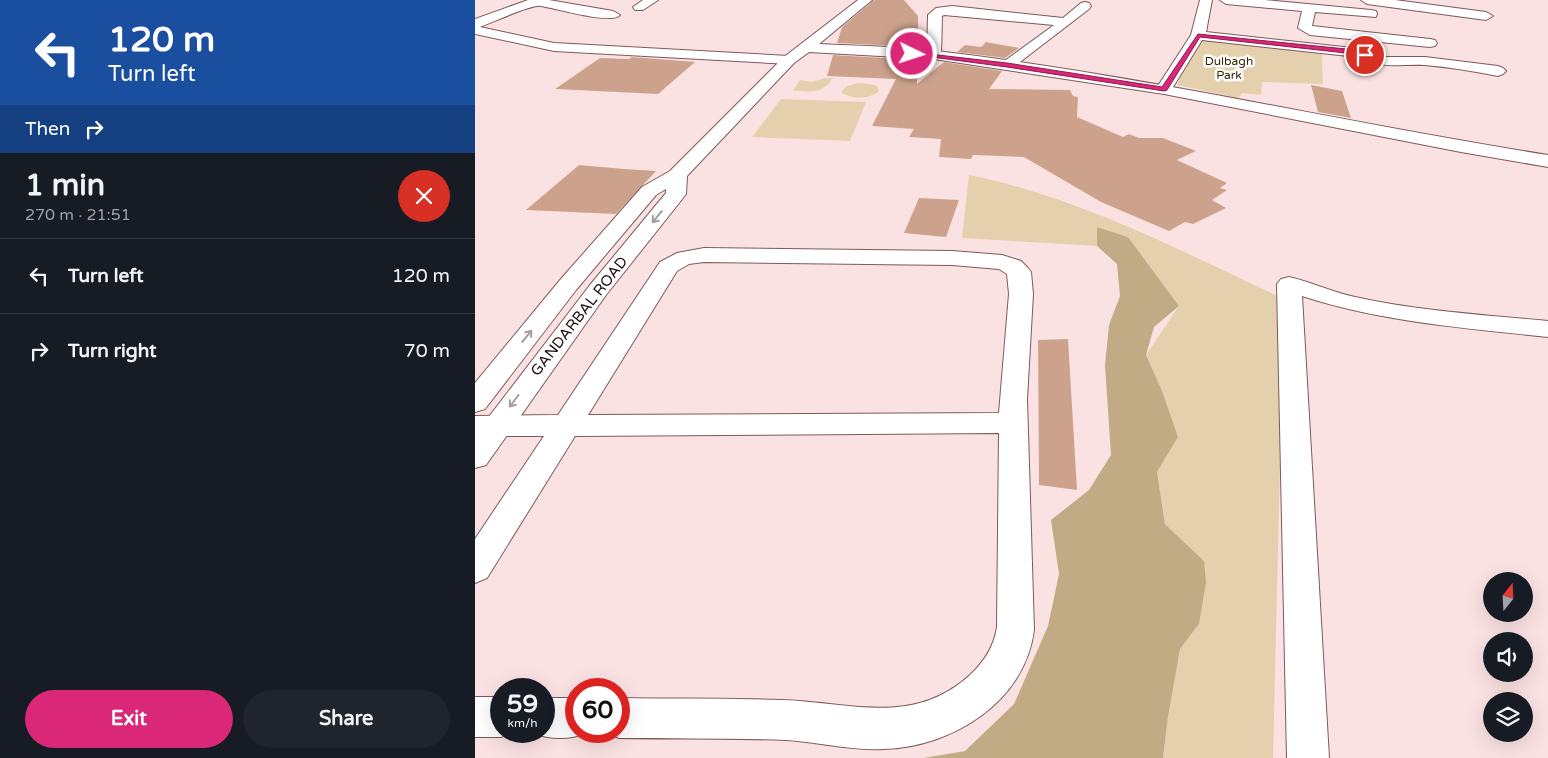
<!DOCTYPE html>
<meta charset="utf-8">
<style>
body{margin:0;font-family:"Varela Round",sans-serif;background:#20242c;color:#f1f3f6;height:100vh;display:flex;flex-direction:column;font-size:19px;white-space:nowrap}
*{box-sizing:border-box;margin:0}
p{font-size:16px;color:#9ea1a6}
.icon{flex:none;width:28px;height:28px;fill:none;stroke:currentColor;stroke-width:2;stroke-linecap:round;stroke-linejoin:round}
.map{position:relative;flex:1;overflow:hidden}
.sheet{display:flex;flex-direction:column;background:#171b24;width:475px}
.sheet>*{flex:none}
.banner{background:#1a4fa0;color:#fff;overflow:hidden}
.needle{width:32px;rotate:18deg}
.controls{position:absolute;left:1008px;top:572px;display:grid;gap:10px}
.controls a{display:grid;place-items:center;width:50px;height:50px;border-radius:50%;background:#171b24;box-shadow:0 5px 20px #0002;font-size:25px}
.speed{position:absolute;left:15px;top:678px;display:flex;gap:10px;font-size:25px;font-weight:700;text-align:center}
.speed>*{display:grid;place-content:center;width:65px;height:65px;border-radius:50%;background:#171b24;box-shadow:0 5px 20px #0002;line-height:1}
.speed small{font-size:12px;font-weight:400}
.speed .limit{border:8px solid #d22;background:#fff;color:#111}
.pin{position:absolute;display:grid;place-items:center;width:42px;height:42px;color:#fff;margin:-21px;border:2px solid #fff;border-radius:50%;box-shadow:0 1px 5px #0007}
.me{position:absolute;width:55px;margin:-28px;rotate:94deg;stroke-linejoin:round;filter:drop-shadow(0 0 4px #0008)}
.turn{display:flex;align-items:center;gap:18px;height:105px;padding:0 25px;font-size:22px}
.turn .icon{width:65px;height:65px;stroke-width:2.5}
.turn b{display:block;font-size:35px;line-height:42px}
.then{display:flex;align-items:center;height:48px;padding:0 25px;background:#0003;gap:10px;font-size:19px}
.round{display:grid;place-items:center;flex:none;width:52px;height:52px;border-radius:26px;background:#20242c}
.overview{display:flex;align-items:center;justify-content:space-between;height:85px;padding:0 25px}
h1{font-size:30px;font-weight:700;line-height:38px}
.primary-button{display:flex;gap:10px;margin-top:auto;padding:10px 25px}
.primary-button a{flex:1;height:58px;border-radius:30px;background:#db2777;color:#fff;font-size:20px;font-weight:700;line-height:58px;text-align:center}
.primary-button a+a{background:#20242c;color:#f1f3f6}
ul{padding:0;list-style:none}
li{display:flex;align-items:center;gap:15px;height:75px;padding:0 25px;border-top:1px solid #363941}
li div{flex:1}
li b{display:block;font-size:19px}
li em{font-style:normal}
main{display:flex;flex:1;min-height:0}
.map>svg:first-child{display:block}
.green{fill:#e5d0ae}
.forest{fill:#c1ab84}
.building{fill:#cca28c}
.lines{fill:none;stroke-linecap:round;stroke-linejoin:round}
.street-casing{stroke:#7d5a5a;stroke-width:2}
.primary-casing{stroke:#7d5a5a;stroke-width:2}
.street{fill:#fff;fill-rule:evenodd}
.primary{fill:#fff;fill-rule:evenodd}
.oneway{stroke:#a39e9e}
.route{fill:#db2777;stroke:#8e194d}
.labels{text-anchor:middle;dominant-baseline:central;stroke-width:5;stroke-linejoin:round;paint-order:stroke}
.far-park-label{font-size:12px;fill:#372605;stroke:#fff}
.street-label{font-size:15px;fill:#1a0c0d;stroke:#fff}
</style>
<main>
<section class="sheet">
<div class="banner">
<div class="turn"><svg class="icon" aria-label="left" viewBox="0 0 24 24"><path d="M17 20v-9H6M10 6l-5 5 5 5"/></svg><div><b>120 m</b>Turn left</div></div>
<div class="then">Then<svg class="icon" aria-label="right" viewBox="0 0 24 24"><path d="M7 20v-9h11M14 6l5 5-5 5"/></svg></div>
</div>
<div class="overview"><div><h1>1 min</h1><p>270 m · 21:51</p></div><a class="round" style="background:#d93025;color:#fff"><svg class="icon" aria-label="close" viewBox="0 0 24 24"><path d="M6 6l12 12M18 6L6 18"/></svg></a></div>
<ul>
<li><svg class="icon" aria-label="left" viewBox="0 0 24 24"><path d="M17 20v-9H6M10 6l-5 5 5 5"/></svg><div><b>Turn left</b></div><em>120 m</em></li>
<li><svg class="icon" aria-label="right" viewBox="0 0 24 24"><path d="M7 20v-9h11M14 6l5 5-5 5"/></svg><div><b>Turn right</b></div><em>70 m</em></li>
</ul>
<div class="primary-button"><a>Exit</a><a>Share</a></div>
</section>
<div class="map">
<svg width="1073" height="758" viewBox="0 0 1073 758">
<rect width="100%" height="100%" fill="#fbe2e2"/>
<!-- green -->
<path class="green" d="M725 37 829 48V52L847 54 848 84 787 82 786 95 767 93 763 98 702 85Z
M350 78H358C347 95 336 91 318 91L325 80 337 82Z
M383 83 395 84 402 86 404 91C395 99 378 100 367 93V91L372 86Z
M306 99 391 102 375 141 277 137Z
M494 175C601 196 711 253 809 299L798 758H688L693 717 705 649 724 624 729 561 690 524 682 472 703 437 671 355 704 306 653 237 622 227V246L487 238Z"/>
<!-- forest -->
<path class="forest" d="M622 227 653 237 704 306 679 327 671 355 687 391 703 437 682 472 690 524 729 561 731 582 724 624 705 649 693 717 688 758H449L490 751 539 704 573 626 584 574 576 520 614 490 636 455 630 365 634 325 645 296 642 264 622 246Z"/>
<!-- building -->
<path class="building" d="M399 0H429L443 16V47L362 43 367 27Z
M511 42 544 48 530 58 482 52 490 45 506 47Z
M358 55 442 60V84L469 62 527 71 514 89 595 90 598 96 603 97 602 117 648 137 654 134 664 138H688L721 151 702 160 752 183 745 188 752 190 737 200 751 208 718 224 710 222 694 231 626 202 549 157 498 155 496 159 464 157 466 139 434 137 439 129 397 126 421 79 352 76Z
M157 57 220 62 183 94 80 89 125 58 154 59Z
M836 85 867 91 876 118 843 112Z
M104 165 149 169 181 171 141 214 51 210Z
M444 198 484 200 471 237 429 233Z
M593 339 602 490 564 485 563 340Z"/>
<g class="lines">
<defs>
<path id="street" d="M53 0H74L138 11 145 15C136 25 80 8 66 6 57 4 16 23 5 27L79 43 314 56 319 57 321 60 319 63 314 64 79 51 0 34V19Z
M168 0H183L168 10H160L158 7Z
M725 0H737L731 32 887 49 911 57H950L1023 66 1028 68 1031 71 1028 74 1023 76C998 71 974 67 949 65 926 64 905 69 883 57L727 40 695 92H683L681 89 716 35Z
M745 0H790L896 10 901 11 902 14 901 17 840 12 837 26 955 39 960 40 962 43 960 46 955 47 835 35 823 28 827 11 751 4Z
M886 0H920L1011 12 1018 16 1011 20 892 4Z
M610 2 614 3 616 6 614 9 537 68H527L524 65 579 25 469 15 467 16 466 55 464 58H454L452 55 453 15 461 8 477 6 588 18 606 3Z
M229 248 477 251 527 255 546 261 552 267 556 272 558 294 552 399 559 630C550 702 477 747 409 749 376 751 344 742 311 740 255 738 200 739 144 738L129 731H144V698C198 699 253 698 307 700 375 702 438 727 495 675 509 662 519 647 522 627L524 433 100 436 12 578 0 583V539L69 436H0V416L83 415 185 262 202 253ZM229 262 477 265 524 269 532 274 534 294 524 413 113 415 202 271 214 264Z
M814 277C836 282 857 292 880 297 943 311 1009 315 1073 321V337C990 328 907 322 827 296L854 758H812L802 284 806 279Z
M0 697H26V731H40L26 737H0Z
M69 698H101V731L115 732C95 740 75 740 55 732L69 731Z"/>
<path id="primary" d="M383 0H397L344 44C383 46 422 46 461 51 667 75 869 123 1073 155V167L986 152 689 94 459 59 334 52 319 63 212 176 211 194 208 198 131 295 11 465 0 468V435L115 285 191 193V189L181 195 101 290 10 409 0 412V383L85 280 167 187 195 171 309 57Z"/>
</defs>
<!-- street casing -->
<use href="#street" class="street-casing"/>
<!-- primary casing -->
<use href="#primary" class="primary-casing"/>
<!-- street -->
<use href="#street" class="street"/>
<!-- primary -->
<use href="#primary" class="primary"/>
</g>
<!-- one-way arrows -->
<defs><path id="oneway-shaft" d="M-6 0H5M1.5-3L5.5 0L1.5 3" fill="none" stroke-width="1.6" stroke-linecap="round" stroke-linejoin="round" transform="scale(1.25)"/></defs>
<g class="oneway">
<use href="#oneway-shaft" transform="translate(182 217) rotate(129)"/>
<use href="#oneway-shaft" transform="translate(52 336) rotate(-51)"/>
<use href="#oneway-shaft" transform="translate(39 401) rotate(127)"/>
</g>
<!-- route -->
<path class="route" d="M723 34 881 50 893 55 890 57 880 54 725 37 692 90 689 91 532 67 434 54 437 52 532 63 687 87Z"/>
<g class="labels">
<!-- far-park labels -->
<g class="far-park-label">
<text x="754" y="61">Dulbagh<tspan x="754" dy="14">Park</tspan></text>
</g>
<!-- street labels -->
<g class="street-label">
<text transform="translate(104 316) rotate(-52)">GANDARBAL ROAD</text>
</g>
</g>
</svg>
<div class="controls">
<a><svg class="needle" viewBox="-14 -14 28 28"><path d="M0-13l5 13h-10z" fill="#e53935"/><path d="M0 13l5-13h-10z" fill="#9ea1a6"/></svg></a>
<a><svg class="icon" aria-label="sound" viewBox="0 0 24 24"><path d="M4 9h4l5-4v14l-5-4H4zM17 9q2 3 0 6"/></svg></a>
<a><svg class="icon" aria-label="layers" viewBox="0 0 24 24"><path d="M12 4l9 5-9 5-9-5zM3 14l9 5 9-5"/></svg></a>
</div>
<div class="speed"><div>59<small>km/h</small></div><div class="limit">60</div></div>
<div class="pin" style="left:890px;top:55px;background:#d93025"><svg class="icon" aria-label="arrive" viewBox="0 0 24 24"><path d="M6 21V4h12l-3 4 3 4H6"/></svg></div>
<svg class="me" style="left:437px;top:54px" viewBox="-20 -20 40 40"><circle r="17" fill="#db2777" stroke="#fff" stroke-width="3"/><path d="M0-11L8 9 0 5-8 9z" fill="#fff"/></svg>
</div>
</main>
